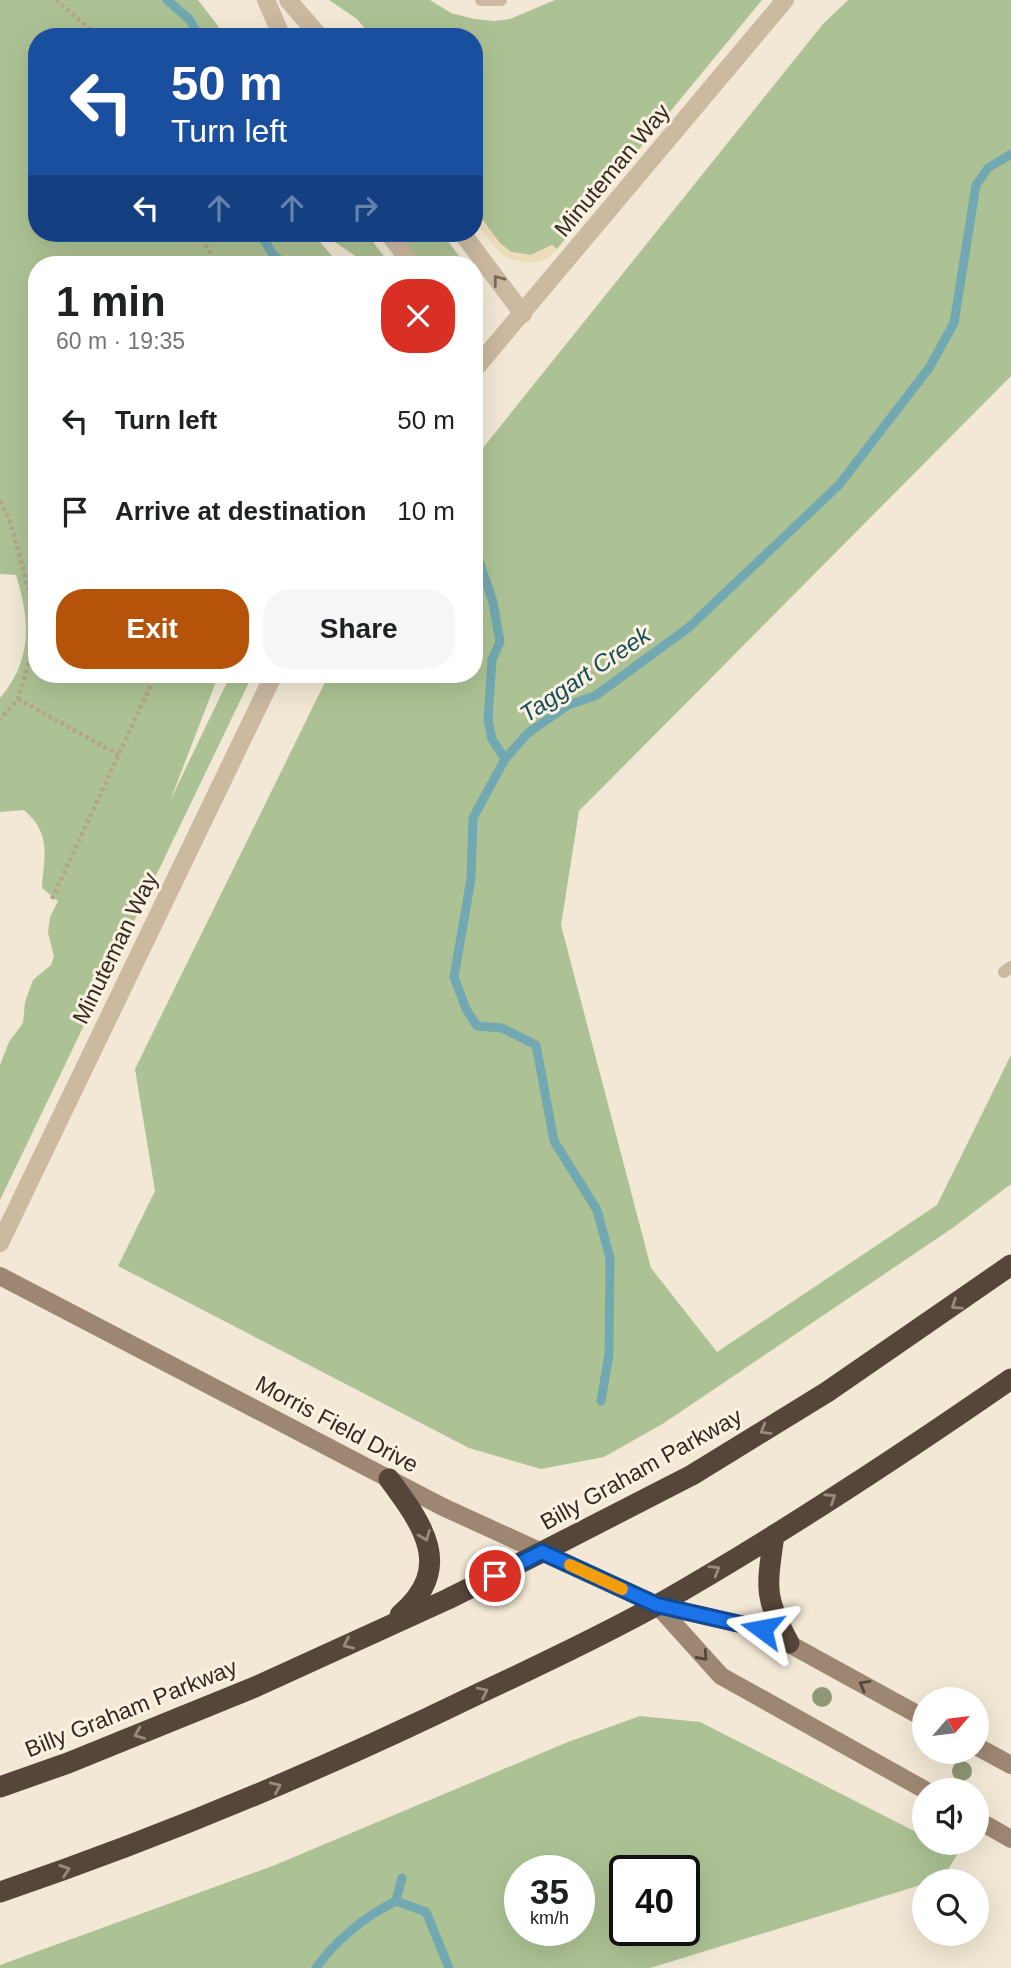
<!DOCTYPE html>
<meta charset="utf-8">
<style>
body{margin:0;font-family:Arial,sans-serif;background:#f6f6f6;color:#202124;height:100vh;display:flex;flex-direction:column;font-size:26px;white-space:nowrap}
*{box-sizing:border-box;margin:0}
p{font-size:23px;color:#757577}
.icon{flex:none;width:38px;height:38px;fill:none;stroke:currentColor;stroke-width:2;stroke-linecap:round;stroke-linejoin:round}
.map{position:relative;flex:1;overflow:hidden}
.panel{position:absolute;left:28px;top:256px;width:455px;height:427px;display:flex;flex-direction:column;background:#fff;border-radius:28px;box-shadow:0 7px 28px #0002}
.panel>*{flex:none}
.guide{position:absolute;left:28px;top:28px;width:455px;height:214px;border-radius:28px;box-shadow:0 7px 28px #0002;background:#1a4fa0;color:#fff;overflow:hidden}
.needle{width:46px;rotate:62deg}
.tools{position:absolute;left:912px;top:1687px;display:grid;gap:14px}
.tools a{display:grid;place-items:center;width:77px;height:77px;border-radius:50%;background:#fff;box-shadow:0 7px 28px #0002;font-size:35px}
.speed{position:absolute;left:504px;top:1855px;display:flex;gap:14px;font-size:35px;font-weight:700;text-align:center}
.speed>*{display:grid;place-content:center;width:91px;height:91px;border-radius:50%;background:#fff;box-shadow:0 7px 28px #0002;line-height:1}
.speed small{font-size:18px;font-weight:400}
.speed .limit{border:4px solid #111;border-radius:10px;background:#fff;color:#111}
.pin{position:absolute;display:grid;place-items:center;width:60px;height:60px;color:#fff;margin:-30px;border:4px solid #fff;border-radius:50%;box-shadow:0 2px 7px #0007}
.me{position:absolute;width:77px;margin:-38px;rotate:283deg;stroke-linejoin:round;filter:drop-shadow(0 0 5px #0008)}
.turn{display:flex;align-items:center;gap:24px;height:147px;padding:0 28px;font-size:32px}
.turn .icon{width:91px;height:91px;stroke-width:2.5}
.turn b{display:block;font-size:49px;line-height:60px}
.lanes{display:flex;align-items:center;height:66px;padding:0 28px;background:#0003;justify-content:center;gap:35px;direction:ltr}
.lanes .off{opacity:.35}
.round{display:grid;place-items:center;flex:none;width:74px;height:74px;border-radius:28px;background:#f6f6f6}
.overview{display:flex;align-items:center;justify-content:space-between;height:119px;padding:0 28px}
h1{font-size:42px;font-weight:700;line-height:52px}
.cta{display:flex;gap:14px;margin-top:auto;padding:14px 28px}
.cta a{flex:1;height:80px;border-radius:28px;background:#b45309;color:#fff;font-size:28px;font-weight:700;line-height:80px;text-align:center}
.cta a+a{background:#f6f6f6;color:#202124}
ul{padding:0;list-style:none}
li{display:flex;align-items:center;gap:21px;height:91px;padding:0 28px}
li div{flex:1}
li b{display:block;font-size:26px}
li em{font-style:normal}
.map>svg:first-child{display:block}
.green{fill:#adc294;fill-rule:evenodd}
.plaza{fill:#ecdcba}
.lines{fill:none;stroke-linecap:round;stroke-linejoin:round}
.stream{stroke:#72a8b1;stroke-width:9}
.path{stroke:#b7a28a;stroke-width:4.5;stroke-dasharray:3.5 3.5;stroke-linecap:butt}
.lane{stroke:#cbb9a0;stroke-width:12}
.street{stroke:#cbb9a0;stroke-width:18}
.secondary{stroke:#9e8772;stroke-width:18}
.highway{stroke:#56463a;stroke-width:21}
.tree{fill:#8f9775}
.oneway{stroke:#786b5c}
.oneway2{stroke:#988a7d}
.oneway3{stroke:#54473b}
.route-casing{stroke:#114b97;stroke-width:18}
.route{stroke:#1a73e8;stroke-width:12}
.slow{stroke:#f59e0b;stroke-width:12}
.labels{text-anchor:middle;dominant-baseline:central;stroke-width:6;stroke-linejoin:round;paint-order:stroke}
.street-label{font-size:23px;fill:#342b24;stroke:#faf1e1}
.water-label{font-size:24px;font-style:italic;fill:#174d58;stroke:#faf1e1}
</style>
<div class="map">
<svg width="1011" height="1968" viewBox="0 0 1011 1968">
<rect width="100%" height="100%" fill="#f2e8d5"/>
<!-- green -->
<path class="green" d="M0 0H198L218 26 222 37H37V233H366L390 264H367L329 238 314 235 339 264H37V674H219L170 801 231 674H253L0 1200V1065L9 1042 23 1023 25 1002 33 980 51 965 54 957 48 933 50 917 58 901 42 888C44 854 52 835 24 810L0 812V698C33 659 30 620 16 575L0 574Z
M329 0H430L451 13 474 19 495 21 510 19 555 0H762L557 249 552 245 531 255 511 252 500 244 474 208V37H372L357 19Z
M848 0H1011V376L579 811 561 925 651 1268 717 1352 937 1205 1011 1055V1184L954 1227 664 1423 604 1457 541 1469 469 1448 118 1266 155 1191 135 1069 329 674H474V459L823 24Z
M399 233H442L465 264H423Z
M640 1716 700 1722 924 1836V1843H938L958 1853 943 1878 924 1881V1884L650 1968H0V1965L275 1865 568 1742ZM520 1871H579V1930H520ZM625 1871H684V1930H625Z"/>
<!-- plaza -->
<path class="plaza" d="M474 209 500 243 511 252 531 255 552 245 557 249 548 258 538 262 529 263 509 259 498 251 474 220Z"/>
<g class="lines">
<!-- stream -->
<path class="stream" d="M167 0 189 19 200 37
M260 233 273 255 286 264
M474 546 493 602 500 642 492 660 488 720 492 739 505 759
M601 1401 609 1354 610 1258 597 1210 554 1141 536 1045 502 1028 477 1026 466 1009 454 977 471 879 473 818 505 759 528 733 568 705 595 696 688 628 839 485 929 368 954 323 976 185 988 168 1011 154
M396 1901 426 1912 449 1968
M316 1968C337 1939 364 1917 396 1901L402 1878"/>
<!-- path -->
<path class="path" d="M56 0 99 37
M198 233 218 264
M0 501 10 521 34 609 31 655 18 699 0 719
M18 699 119 755
M52 899 156 674"/>
<!-- lane -->
<path class="lane" d="M481 0H501
M1004 972 1011 967"/>
<!-- street -->
<path class="street" d="M266 0 282 37
M288 0 320 37
M388 233 412 264
M462 233 523 314
M474 370 785 0
M0 1243 274 674"/>
<!-- secondary -->
<path class="secondary" d="M0 1276 443 1507 657 1605 762 1629 924 1718
M657 1605 721 1676 925 1790
M976 1746 1011 1765
M976 1819 1011 1839"/>
<!-- highway -->
<path class="highway" d="M389 1479C423 1525 455 1568 400 1615
M774 1535C767 1587 763 1596 789 1643
M0 1787 68 1763 255 1687 448 1599 542 1552 692 1475 827 1392 1011 1265
M0 1892C165 1836 324 1769 480 1693 540 1665 601 1636 659 1604 780 1535 897 1458 1011 1379"/>
</g>
<!-- trees -->
<g class="tree">
<circle cx="822" cy="1697" r="10"/>
<circle cx="962" cy="1771" r="10"/>
</g>
<!-- one-way arrows -->
<defs><path id="oneway-chevron" d="M-2-3.5L2.5 0L-2 3.5" fill="none" stroke-width="1.6" stroke-linecap="round" stroke-linejoin="round" transform="scale(1.75)"/></defs>
<use class="oneway" href="#oneway-chevron" transform="translate(498 280) rotate(-127)"/>
<g class="oneway2">
<use href="#oneway-chevron" transform="translate(956 1305) rotate(146)"/>
<use href="#oneway-chevron" transform="translate(765 1430) rotate(149)"/>
<use href="#oneway-chevron" transform="translate(831 1498) rotate(-33)"/>
<use href="#oneway-chevron" transform="translate(425 1536) rotate(68)"/>
<use href="#oneway-chevron" transform="translate(715 1570) rotate(-31)"/>
<use href="#oneway-chevron" transform="translate(348 1644) rotate(155)"/>
<use href="#oneway-chevron" transform="translate(483 1692) rotate(-26)"/>
<use href="#oneway-chevron" transform="translate(139 1734) rotate(158)"/>
<use href="#oneway-chevron" transform="translate(276 1787) rotate(-24)"/>
<use href="#oneway-chevron" transform="translate(65 1870) rotate(-19)"/>
</g>
<g class="oneway3">
<use href="#oneway-chevron" transform="translate(703 1656) rotate(48)"/>
<use href="#oneway-chevron" transform="translate(864 1685) rotate(-151)"/>
</g>
<g class="lines">
<defs>
<path id="route" d="M495 1576 542 1552 657 1605 762 1629"/>
</defs>
<!-- route casing -->
<use href="#route" class="route-casing"/>
<!-- route -->
<use href="#route" class="route"/>
<!-- slow -->
<path class="slow" d="M570 1565 622 1589"/>
</g>
<g class="labels">
<!-- street labels -->
<g class="street-label">
<text transform="translate(612 170) rotate(-50)">Minuteman Way</text>
<text transform="translate(115 948) rotate(-64)">Minuteman Way</text>
<text transform="translate(337 1424) rotate(28)">Morris Field Drive</text>
<text transform="translate(641 1469) rotate(-29)">Billy Graham Parkway</text>
<text transform="translate(131 1708) rotate(-22)">Billy Graham Parkway</text>
</g>
<!-- water labels -->
<g class="water-label">
<text transform="translate(585 674) rotate(-34)">Taggart Creek</text>
</g>
</g>
</svg>
<div class="tools">
<a><svg class="needle" viewBox="-14 -14 28 28"><path d="M0-13l5 13h-10z" fill="#e53935"/><path d="M0 13l5-13h-10z" fill="#757577"/></svg></a>
<a><svg class="icon" aria-label="sound" viewBox="0 0 24 24"><path d="M4 9h4l5-4v14l-5-4H4zM17 9q2 3 0 6"/></svg></a>
<a><svg class="icon" aria-label="search" viewBox="0 0 24 24"><circle cx="10" cy="10" r="6"/><path d="M15 15l6 6"/></svg></a>
</div>
<div class="speed"><div>35<small>km/h</small></div><div class="limit">40</div></div>
<div class="pin" style="left:495px;top:1576px;background:#d93025"><svg class="icon" aria-label="arrive" viewBox="0 0 24 24"><path d="M6 21V4h12l-3 4 3 4H6"/></svg></div>
<svg class="me" style="left:762px;top:1629px" viewBox="-20 -20 40 40"><path d="M0-17L14 15 0 8-14 15z" fill="#1a73e8" stroke="#fff" stroke-width="4"/></svg>
<div class="guide">
<div class="turn"><svg class="icon" aria-label="left" viewBox="0 0 24 24"><path d="M17 20v-9H6M10 6l-5 5 5 5"/></svg><div><b>50 m</b>Turn left</div></div>
<div class="lanes"><svg class="icon" aria-label="left" viewBox="0 0 24 24"><path d="M17 20v-9H6M10 6l-5 5 5 5"/></svg><svg class="icon off" aria-label="ahead" viewBox="0 0 24 24"><path d="M12 20V5M6 11l6-6 6 6"/></svg><svg class="icon off" aria-label="ahead" viewBox="0 0 24 24"><path d="M12 20V5M6 11l6-6 6 6"/></svg><svg class="icon off" aria-label="right" viewBox="0 0 24 24"><path d="M7 20v-9h11M14 6l5 5-5 5"/></svg></div>
</div>
<section class="panel">
<div class="overview"><div><h1>1 min</h1><p>60 m · 19:35</p></div><a class="round" style="background:#d93025;color:#fff"><svg class="icon" aria-label="close" viewBox="0 0 24 24"><path d="M6 6l12 12M18 6L6 18"/></svg></a></div>
<ul>
<li><svg class="icon" aria-label="left" viewBox="0 0 24 24"><path d="M17 20v-9H6M10 6l-5 5 5 5"/></svg><div><b>Turn left</b></div><em>50 m</em></li>
<li><svg class="icon" aria-label="arrive" viewBox="0 0 24 24"><path d="M6 21V4h12l-3 4 3 4H6"/></svg><div><b>Arrive at destination</b></div><em>10 m</em></li>
</ul>
<div class="cta"><a>Exit</a><a>Share</a></div>
</section>
</div>
